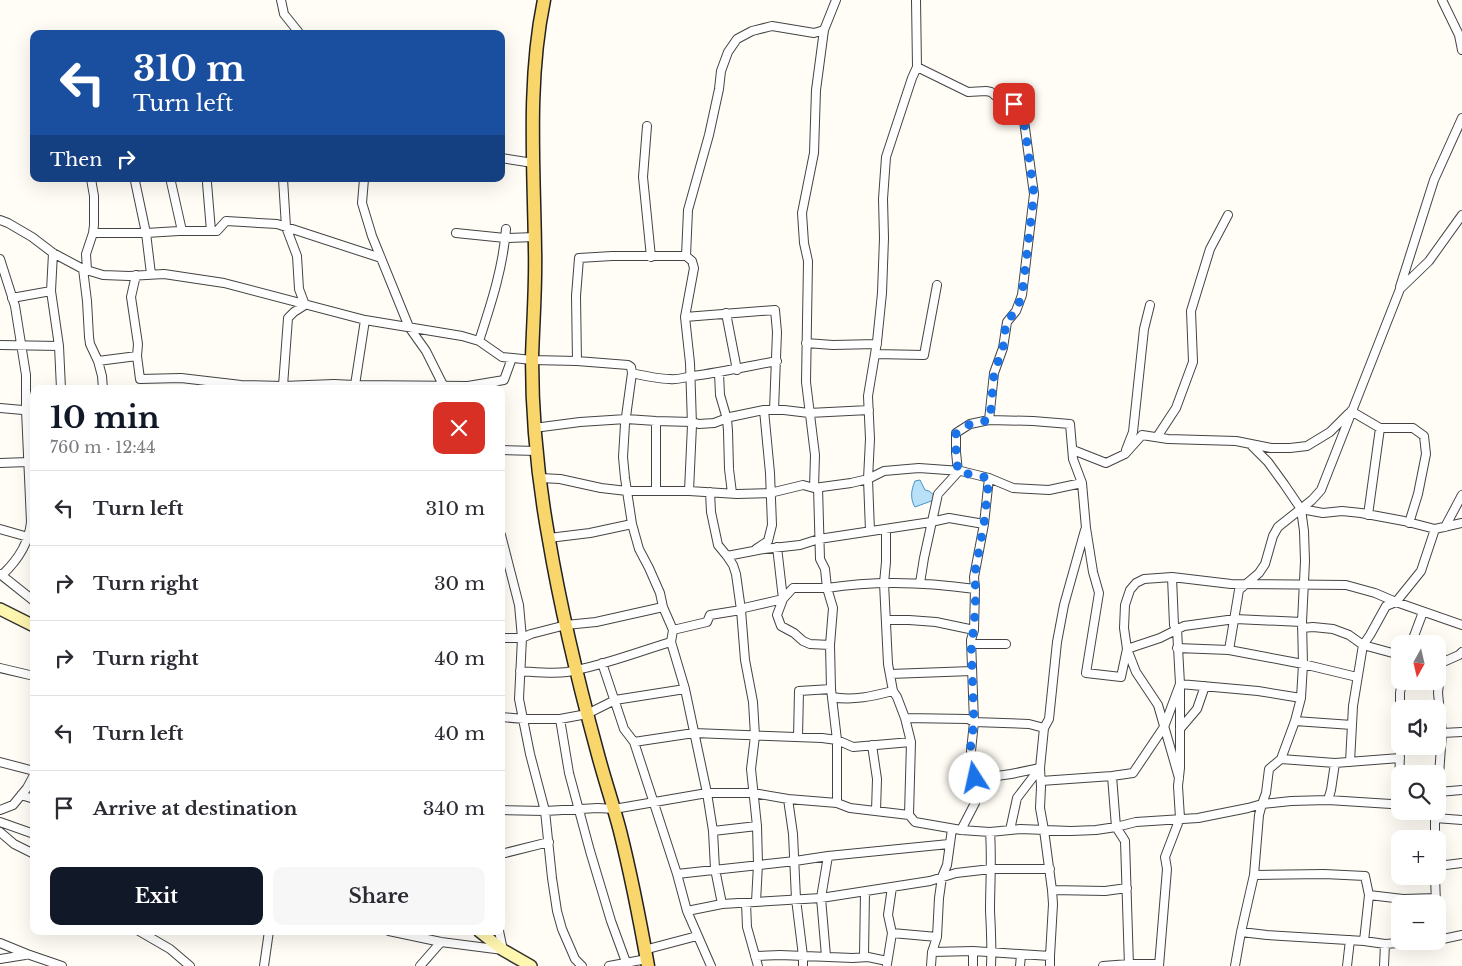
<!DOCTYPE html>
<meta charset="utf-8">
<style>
body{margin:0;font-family:"Libre Baskerville",serif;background:#f7f7f7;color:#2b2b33;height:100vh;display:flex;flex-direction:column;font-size:19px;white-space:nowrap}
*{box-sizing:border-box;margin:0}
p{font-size:16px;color:#7c7c81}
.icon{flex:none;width:28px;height:28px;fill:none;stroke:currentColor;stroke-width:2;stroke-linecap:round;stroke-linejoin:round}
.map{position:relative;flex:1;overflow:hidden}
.panel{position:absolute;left:30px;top:385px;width:475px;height:550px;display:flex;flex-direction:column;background:#fff;border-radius:10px;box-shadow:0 5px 20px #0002}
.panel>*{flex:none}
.guide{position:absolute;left:30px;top:30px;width:475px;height:152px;border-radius:10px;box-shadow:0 5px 20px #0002;background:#1a4fa0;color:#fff;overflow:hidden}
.needle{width:32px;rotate:188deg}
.tools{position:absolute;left:1391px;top:635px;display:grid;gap:10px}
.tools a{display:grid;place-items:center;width:55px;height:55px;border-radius:10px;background:#fff;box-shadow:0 5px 20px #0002;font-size:25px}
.pin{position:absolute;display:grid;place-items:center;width:42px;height:42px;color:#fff;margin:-21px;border-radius:10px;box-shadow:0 2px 8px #0006}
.me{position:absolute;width:55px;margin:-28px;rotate:350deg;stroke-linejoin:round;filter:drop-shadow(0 0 4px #0008)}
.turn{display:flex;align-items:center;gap:18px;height:105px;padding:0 20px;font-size:22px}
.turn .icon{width:65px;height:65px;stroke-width:2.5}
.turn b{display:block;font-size:35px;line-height:42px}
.then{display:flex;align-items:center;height:48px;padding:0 20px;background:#0003;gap:10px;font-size:19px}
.round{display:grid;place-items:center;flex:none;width:52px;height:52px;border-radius:10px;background:#f7f7f7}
.summary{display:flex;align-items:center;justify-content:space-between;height:85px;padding:0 20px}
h1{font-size:30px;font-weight:700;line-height:38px;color:#111827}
.cta{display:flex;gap:10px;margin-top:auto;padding:10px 20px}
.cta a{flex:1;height:58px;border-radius:10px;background:#111827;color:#fff;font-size:20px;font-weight:700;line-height:58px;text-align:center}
.cta a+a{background:#f7f7f7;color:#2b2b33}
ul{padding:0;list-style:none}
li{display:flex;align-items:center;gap:15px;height:75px;padding:0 20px;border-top:1px solid #e1e1e2}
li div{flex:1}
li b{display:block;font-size:19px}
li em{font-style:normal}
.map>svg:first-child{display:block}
.water{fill:#b9e0f7;stroke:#3f96cf}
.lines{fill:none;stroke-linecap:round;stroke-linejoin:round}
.street-casing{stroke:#444;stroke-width:10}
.secondary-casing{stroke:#333;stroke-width:14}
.primary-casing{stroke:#222;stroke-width:15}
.street{stroke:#fff;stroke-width:8}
.secondary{stroke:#fff6b0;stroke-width:11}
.primary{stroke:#f9d66b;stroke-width:12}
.route{stroke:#1a73e8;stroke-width:9;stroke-dasharray:0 16.2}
</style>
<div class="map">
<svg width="1462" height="966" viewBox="0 0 1462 966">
<rect width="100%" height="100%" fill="#fffdf5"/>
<!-- water -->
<path class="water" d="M920 480 925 490 929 491 935 496 934 500 915 507C910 499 911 490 915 481Z"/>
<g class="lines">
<defs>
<path id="street" d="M281 0 284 14 300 34
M916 0 917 67 968 92 986 91 991 92 1006 105 1014 103 1024 121 1034 194 1022 295 1016 311 1007 322 1003 348 994 373 989 420 970 424 956 433V452L958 472 938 494 924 558 920 583
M1442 0 1459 35 1462 50
M647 126 643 177 651 257
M501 158 533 163
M364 179 362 203 372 236 409 327 426 351 445 389
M135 181 146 233 151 274
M171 182 182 231
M207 183 211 231
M0 220 8 223 32 237 53 253 83 269 103 275 129 276 164 274 224 283 365 320 462 336 479 341 502 357 532 360 577 361 628 365 631 367 632 373 625 424 623 457 625 478 632 524 639 549 649 568 660 593 663 607 673 630 671 642 685 689 707 793 713 831 715 869 722 904
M93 233H146L179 231H217L226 221 277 224 381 258
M456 233 505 238 535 237
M0 259 15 306 26 375V410L31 522C29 543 17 561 2 575
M83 269 87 301 89 337 90 344 98 361 102 376 103 389
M87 270 86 254 93 233 94 225V196L91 179
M136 275 131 297 138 344 137 356 140 379 181 378 241 385 283 386 334 384 355 385 468 386 504 380 512 358
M1400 287 1434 180 1462 118
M51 291 53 253
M12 298 51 291 59 346 61 389
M726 313 737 370
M685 317 775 310 777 332 774 410
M479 341C491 304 503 268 506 229
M806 343 833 345 877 344
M0 345 59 346
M875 354 924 355 937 285
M98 361 137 356
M577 361 576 296 579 258 612 256H686
M632 373C645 376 658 379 670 379 679 380 685 377 693 376 722 372 749 366 777 361
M719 373 720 395 727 419 728 431 729 469 732 493
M355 385 365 320
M282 389 283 386 288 318 294 312 305 305 299 289 297 256 286 227 283 179
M0 408 34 411
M1351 411 1380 428H1413L1424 436 1426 454 1418 494 1409 523
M989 420 1033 421 1070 424 1073 459 1082 483 1086 528 1093 572 1099 593 1086 673 1121 677 1127 649 1136 672 1158 705 1179 778
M534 428 580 422 626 419 656 421 692 422 699 424 714 423 730 417 764 410H784L809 413 869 410
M1157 437 1176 408 1193 362 1191 311 1210 249 1228 215
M501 450 537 451
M1073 450 1106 463 1125 454 1142 435 1168 439 1236 441 1271 448H1290L1307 446 1330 432 1348 414
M1126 450 1133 432 1144 329 1150 305
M0 463 28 462
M540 478 560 479 601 488 627 491H689L737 494 770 493 803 485 814 488 851 483 868 479 884 471 919 468 961 471 989 478 1013 488 1049 490 1082 483
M818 487 820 559 825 569 827 588C877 580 926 582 975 589
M814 488 815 455 806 382 808 261 804 243 802 213 814 153 816 90 824 30 836 0
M656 490V421
M689 491 692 425 690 363 685 317 694 268 692 261 686 256 688 210 709 135 719 89 721 71 728 52 737 39 752 31 772 26 814 33 824 30
M710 492 711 512 718 545 727 556 733 565 736 574 741 610 745 660 753 702 755 736 751 769 757 826 758 864 756 902
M1301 509 1323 513 1342 511 1361 513 1404 521 1435 529
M1368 515 1380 428
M1445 527 1462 495
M0 529 28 537
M886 530V562L884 583 888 664 893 691 897 697 905 718 911 742 909 815
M870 531 868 479 870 439 868 396 877 342 882 293 884 238 883 199 886 157 912 78 917 67
M501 535 519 605 522 638 519 699 530 754 545 811 552 878 557 911 562 929 575 959 582 966
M549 538 590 533 632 524
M777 547 783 599 777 615 781 626 794 633 803 641 810 644 830 645
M756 549 768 541 772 525 770 473 764 410
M727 556 764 549 800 545 819 539 931 522 949 518 984 524
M0 574 34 601
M887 620H909L936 622 974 630
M1302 622 1235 619 1184 626 1160 638 1127 649 1124 628 1125 605 1130 590 1136 583 1144 579 1172 577 1231 584 1346 585 1375 593 1396 602 1462 625
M1302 628 1313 627 1333 629 1349 635 1363 645 1400 655
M673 630 707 622 710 615 741 610 744 608 783 599 793 588H827L833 608 830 645 831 689 837 740V803
M501 638H522L531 634 566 625 596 622 663 607
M971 644H1006
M1411 644 1423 612
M1177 648 1229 650 1303 664 1357 677
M1229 650 1239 590 1259 573 1265 564 1273 536 1278 527 1312 500 1321 490 1400 289 1429 261 1462 215
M602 663 624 729 634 742 677 874 687 911 711 966
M0 668 34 676
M520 671C536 672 552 674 567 672 602 666 637 652 671 642
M890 674 972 671
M832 697C853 701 873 696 893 691
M501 717 524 719H560L587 714 615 700 685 689
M905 718 968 719 974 722 1029 724 1044 728
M560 719 569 773 590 851 611 921 626 962
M1295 721 1352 725
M1400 721V693L1402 681
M1180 729 1197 709 1205 686
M1442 733 1462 732
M798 737 799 691 831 689
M634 742 694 733 822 738 837 740 853 747 911 742
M872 745 877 779 876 811
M1281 759 1335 763 1400 758
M0 762 34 771
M1350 762 1353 706 1363 645 1370 635 1386 606 1396 602 1421 571 1435 529 1462 523
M1112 776 1116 827 1125 841 1129 966
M975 779 1011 774 1040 768
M1041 781 1112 776 1133 773 1164 727 1180 684 1258 691 1301 698
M1438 789 1442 733 1438 693 1441 663 1459 655 1462 652
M1438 792 1462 790
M21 795 34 799
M788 799 793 834 796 899 803 956V966
M1328 800 1331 790 1335 763
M1399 802 1400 746
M0 810 13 805 27 788 34 775
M501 810 545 811 598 808 614 809 707 793H753L788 799 837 803 850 808 909 815 915 822 961 830 990 832 1020 829 1071 831 1096 830 1116 827 1136 822 1198 818 1248 808 1262 804 1291 801 1328 800 1391 804 1400 801
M1435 818 1462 820
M0 822 34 834
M961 830 975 803V779L971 751 974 722 971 640 974 630 975 589 974 577 984 524 989 478
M1010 830 1017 798 1040 768
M713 831 757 826
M0 832 14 844 34 854
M990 832C992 859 990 885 990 911 991 929 992 947 991 966
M1435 839V811
M501 854 549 842
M1438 866 1462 863
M677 874 795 861 828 856 949 844
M1254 875 1324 874 1365 876 1369 895 1364 941
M1435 876 1436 904
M1052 890 1105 891 1127 888
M1369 895 1403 899 1436 898
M746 903 747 927 758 966
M687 911 722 904 821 898 930 881 956 873 991 869H1050
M1438 920 1439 940
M139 931 170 949 190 966
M389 931 441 942 503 950 499 931
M1241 932 1267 935 1364 941 1385 944 1425 941
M892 933 937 937
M1438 940 1462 935
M0 943 27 954 62 966
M644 950 697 936
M932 952 973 951 1050 956
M755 956 780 955 853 958 868 957 887 961
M826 956 821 898 828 856
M864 956 865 892
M0 959 25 955
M887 964 892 933 888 915 892 887
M264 966 269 931
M420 966 441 942
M609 966 647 959
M931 966 932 952 937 937 939 898 942 877 947 865 952 829
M973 966V951
M1020 966 1021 955
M1050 966V956L1053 904 1052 890 1044 830 1040 808 1041 787 1040 768 1044 728 1049 719 1057 642 1064 605 1085 530
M1103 966 1129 964H1159
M1159 966 1167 869 1165 857 1180 818 1178 786 1180 768V684L1177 629 1174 625 1172 577
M1235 966 1241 932 1254 875 1259 815 1262 804 1266 793 1269 769 1281 759 1295 721 1301 698 1303 664 1302 622 1305 561 1304 531 1301 509 1284 484 1268 462 1250 444
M1347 966 1350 940
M1384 966 1385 944"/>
<path id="secondary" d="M0 609 34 626
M479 931 503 950 531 966"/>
<path id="primary" d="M544 0C527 82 534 167 535 250 536 286 533 322 532 358 532 419 538 480 549 540 561 611 578 681 597 751 604 778 613 804 620 831 631 875 640 921 648 966"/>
</defs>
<!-- street casing -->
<use href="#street" class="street-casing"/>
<!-- secondary casing -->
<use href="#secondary" class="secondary-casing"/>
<!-- primary casing -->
<use href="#primary" class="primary-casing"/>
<!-- street -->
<use href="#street" class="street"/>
<!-- secondary -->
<use href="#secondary" class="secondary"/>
<!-- primary -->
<use href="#primary" class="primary"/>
</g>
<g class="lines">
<!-- route -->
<path class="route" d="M975 778 970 751 974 722 971 640 974 630 976 589 974 577 984 524 989 478 958 472 956 452V433L970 424 990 420 994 373 1003 348 1006 322 1016 311 1022 295 1034 194 1024 121 1014 104"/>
</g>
</svg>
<div class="tools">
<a><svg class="needle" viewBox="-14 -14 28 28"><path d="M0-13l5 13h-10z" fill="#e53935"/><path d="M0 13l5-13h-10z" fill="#7c7c81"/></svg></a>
<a><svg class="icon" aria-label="sound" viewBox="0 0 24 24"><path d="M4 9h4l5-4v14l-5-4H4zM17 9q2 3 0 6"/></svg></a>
<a><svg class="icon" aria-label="search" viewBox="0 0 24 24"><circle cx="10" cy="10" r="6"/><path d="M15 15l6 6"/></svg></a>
<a>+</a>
<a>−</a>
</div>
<div class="pin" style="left:1014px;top:104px;background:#d93025"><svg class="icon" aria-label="arrive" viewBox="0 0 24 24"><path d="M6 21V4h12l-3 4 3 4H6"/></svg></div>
<svg class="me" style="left:975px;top:778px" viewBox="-20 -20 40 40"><circle r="19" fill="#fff"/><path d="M0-13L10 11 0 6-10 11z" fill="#1a73e8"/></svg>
<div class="guide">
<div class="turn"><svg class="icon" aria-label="left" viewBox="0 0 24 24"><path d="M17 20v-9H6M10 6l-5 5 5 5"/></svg><div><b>310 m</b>Turn left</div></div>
<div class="then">Then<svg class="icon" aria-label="right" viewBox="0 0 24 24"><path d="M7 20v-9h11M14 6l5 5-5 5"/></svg></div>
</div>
<section class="panel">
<div class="summary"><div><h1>10 min</h1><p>760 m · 12:44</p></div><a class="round" style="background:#d93025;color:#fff"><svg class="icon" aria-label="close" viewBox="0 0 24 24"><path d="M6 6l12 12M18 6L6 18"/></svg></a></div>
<ul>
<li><svg class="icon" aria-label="left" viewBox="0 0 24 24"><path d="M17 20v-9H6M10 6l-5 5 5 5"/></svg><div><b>Turn left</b></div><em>310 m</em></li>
<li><svg class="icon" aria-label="right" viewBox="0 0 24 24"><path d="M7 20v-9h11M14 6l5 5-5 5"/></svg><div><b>Turn right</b></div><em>30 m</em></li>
<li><svg class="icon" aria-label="right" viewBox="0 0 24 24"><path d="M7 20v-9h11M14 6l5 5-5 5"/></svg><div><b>Turn right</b></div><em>40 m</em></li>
<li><svg class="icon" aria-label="left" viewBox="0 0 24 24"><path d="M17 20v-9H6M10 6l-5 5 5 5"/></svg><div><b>Turn left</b></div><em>40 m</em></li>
<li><svg class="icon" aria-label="arrive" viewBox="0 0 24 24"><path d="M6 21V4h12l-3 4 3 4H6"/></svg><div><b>Arrive at destination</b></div><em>340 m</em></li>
</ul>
<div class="cta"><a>Exit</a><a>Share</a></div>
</section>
</div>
